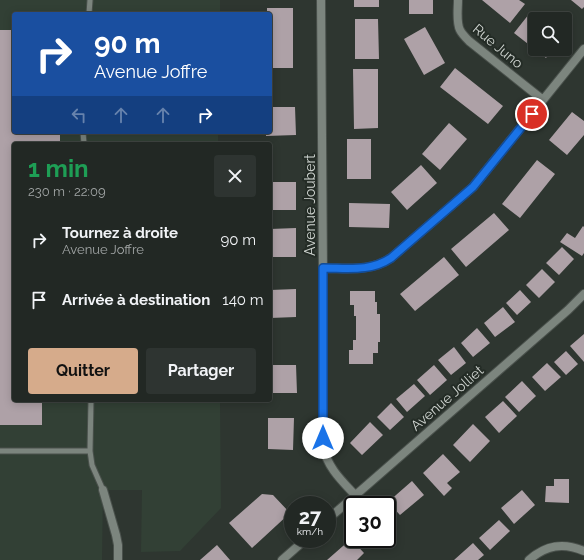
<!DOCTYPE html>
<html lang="fr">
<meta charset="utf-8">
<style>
body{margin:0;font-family:Raleway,sans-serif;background:#2e3431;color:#f1f3f6;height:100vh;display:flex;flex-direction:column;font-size:15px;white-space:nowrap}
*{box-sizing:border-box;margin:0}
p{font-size:13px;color:#a2a6a6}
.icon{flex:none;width:22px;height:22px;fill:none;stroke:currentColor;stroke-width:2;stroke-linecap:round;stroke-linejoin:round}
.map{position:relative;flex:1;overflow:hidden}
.panel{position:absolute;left:12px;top:142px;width:260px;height:260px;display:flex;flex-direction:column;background:#222824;border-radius:4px;box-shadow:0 2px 10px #0003,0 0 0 1px #3f4441}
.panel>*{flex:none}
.banner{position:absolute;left:12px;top:12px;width:260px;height:122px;border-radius:4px;box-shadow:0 2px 10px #0003,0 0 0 1px #3f4441;background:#1a4fa0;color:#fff;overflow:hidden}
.controls{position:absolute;left:528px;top:12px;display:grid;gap:8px}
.controls a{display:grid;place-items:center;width:44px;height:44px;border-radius:4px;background:#222824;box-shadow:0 2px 10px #0003,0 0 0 1px #3f4441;font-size:20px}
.speed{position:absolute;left:284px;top:496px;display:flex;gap:8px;font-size:20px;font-weight:700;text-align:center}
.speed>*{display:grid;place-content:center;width:52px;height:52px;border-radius:50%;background:#222824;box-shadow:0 2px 10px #0003,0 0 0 1px #3f4441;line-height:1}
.speed small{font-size:10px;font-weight:400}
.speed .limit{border:2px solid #111;border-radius:6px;background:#fff;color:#111}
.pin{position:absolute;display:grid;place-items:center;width:34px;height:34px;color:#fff;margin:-17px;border:2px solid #fff;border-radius:50%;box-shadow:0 1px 4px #0007}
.me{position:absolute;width:44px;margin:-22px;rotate:0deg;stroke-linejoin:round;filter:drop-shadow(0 0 3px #0008)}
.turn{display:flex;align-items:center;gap:14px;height:84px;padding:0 16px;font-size:18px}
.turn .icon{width:52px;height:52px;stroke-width:2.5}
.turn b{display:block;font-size:28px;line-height:34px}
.lanes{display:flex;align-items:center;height:38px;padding:0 16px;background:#0003;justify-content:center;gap:20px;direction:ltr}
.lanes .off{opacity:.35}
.round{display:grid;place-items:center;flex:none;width:42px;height:42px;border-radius:4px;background:#2e3431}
.headline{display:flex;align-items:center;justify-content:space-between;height:68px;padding:0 16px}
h1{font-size:24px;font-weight:700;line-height:30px;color:#1e9e55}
.button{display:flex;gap:8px;margin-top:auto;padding:8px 16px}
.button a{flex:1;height:46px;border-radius:4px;background:#d6ab8b;color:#111;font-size:16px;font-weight:700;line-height:46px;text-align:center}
.button a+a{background:#2e3431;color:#f1f3f6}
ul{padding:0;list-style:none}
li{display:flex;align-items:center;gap:12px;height:60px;padding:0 16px}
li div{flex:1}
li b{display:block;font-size:15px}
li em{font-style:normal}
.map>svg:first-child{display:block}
.built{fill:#324035}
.building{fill:#aea1a7}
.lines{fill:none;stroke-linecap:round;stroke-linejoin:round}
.service-casing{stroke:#4a514c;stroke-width:7}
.minor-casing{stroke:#4a514c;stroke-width:10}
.service{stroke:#7c857e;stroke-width:5}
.minor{stroke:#7c857e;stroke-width:8}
.route-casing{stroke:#114b97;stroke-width:10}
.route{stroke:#1a73e8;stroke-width:7}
.labels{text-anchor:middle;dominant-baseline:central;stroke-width:4;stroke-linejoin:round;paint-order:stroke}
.street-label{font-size:14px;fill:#d1d6d2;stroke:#242c26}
</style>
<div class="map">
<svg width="584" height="560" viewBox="0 0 584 560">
<rect width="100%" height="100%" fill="#2e3630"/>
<!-- built -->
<path class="built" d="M0 0H220V14H14V132H218V144H14V400H220L221 508 180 551 141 552 142 490H103L102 560H0Z"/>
<!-- building -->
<path class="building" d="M354 0H379V7H354Z
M409 0H433V14H409Z
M482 0H519L525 4 510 23Z
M571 0H584V7L582 9Z
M267 8H293V68H270V14H267Z
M529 14 535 19V49H553L546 58 514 33Z
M355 19H378L379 59H355Z
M425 27 445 63 424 75 404 39Z
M0 30H14V77L12 99H14V132H60V144H14L13 259H14V400H42V425H0Z
M455 68 503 106 488 124 440 87Z
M353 69H378V128L354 129Z
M270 107H295L296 135 266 136V132H270Z
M572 112 584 121V135L567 155 549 140Z
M449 123 467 139 440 170 422 154Z
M347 139H371V179H347Z
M537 160 555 174 520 218 502 204Z
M421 165 437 183 407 210 391 192Z
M270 182H296V210H270Z
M349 203 390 204 389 228 349 227Z
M494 213 509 230 466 267 451 249Z
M583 226 584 227V253L582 256 560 242 567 233 575 238Z
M296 228V257H270V229Z
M562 247 574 259 559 275 546 263Z
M444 257 459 275 415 311 400 294Z
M542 269 555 282 539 298 526 285Z
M296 289V317L270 318V290Z
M520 290 531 302 517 315 506 303Z
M350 291H375V302H377V314H380V342H378V353H373V364H349V350H353V340H356V316H354V305H350Z
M503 307 515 322 495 337 484 323Z
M477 328 490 343 473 357 461 343Z
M584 334V362L570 346Z
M454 347 466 363 451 375 438 360Z
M566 351 578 364 566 375 554 362Z
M547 363 561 377 545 391 532 377Z
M270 365H296L297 393H270Z
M434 365 447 380 430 395 417 380Z
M522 381 536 396 519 412 505 397Z
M414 384 425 396 407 412 396 399Z
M503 401 517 416 499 433 485 417Z
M391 403 404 417 390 430 377 417Z
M268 418H294L293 450 268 449Z
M370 422 383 435 362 455 350 443Z
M473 424 490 441 470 462 453 445Z
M443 454 460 472 447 483 452 488 444 496 423 473Z
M554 479H569V503L545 502 546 486H554Z
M412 481 424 495 400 515 388 502Z
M522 490 535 505 514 524 501 508Z
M262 494 273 495 290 513 252 548 229 523Z
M387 520 393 527 387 532Z
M499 520 510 531 490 550 479 538Z
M351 539 364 553 357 560H327Z
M473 543 484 555 478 560H454Z
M217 545 230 560H200Z"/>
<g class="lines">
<defs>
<path id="service" d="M89 14 90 0
M83 132 84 144
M91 400 90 451 92 465 103 490
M0 451H90"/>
<path id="minor" d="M321 0 323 275V447C328 468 341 480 355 495
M458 0C458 9 456 22 460 30 462 34 466 38 469 41L543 100
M323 268C347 268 370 272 391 258L473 187 584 49
M103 490 116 535 118 545V560
M327 520 568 310 584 294
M282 560 306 539
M529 560C546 545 563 542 584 551"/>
</defs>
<!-- service casing -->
<use href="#service" class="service-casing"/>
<!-- minor casing -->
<use href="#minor" class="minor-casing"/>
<!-- service -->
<use href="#service" class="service"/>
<!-- minor -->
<use href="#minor" class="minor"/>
</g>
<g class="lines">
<defs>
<path id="route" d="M323 438V268C348 268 370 272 391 258L473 187 532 114"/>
</defs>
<!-- route casing -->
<use href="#route" class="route-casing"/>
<!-- route -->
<use href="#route" class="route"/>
</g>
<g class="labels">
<!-- street labels -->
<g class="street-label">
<text transform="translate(498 46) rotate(40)">Rue Juno</text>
<text transform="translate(310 205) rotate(-90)">Avenue Joubert</text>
<text transform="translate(447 398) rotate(-41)">Avenue Jolliet</text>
</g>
</g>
</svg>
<div class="controls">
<a><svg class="icon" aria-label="search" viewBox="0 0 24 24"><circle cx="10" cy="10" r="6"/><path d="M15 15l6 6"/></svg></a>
</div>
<div class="speed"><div>27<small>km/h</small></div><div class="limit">30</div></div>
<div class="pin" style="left:532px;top:114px;background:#d93025"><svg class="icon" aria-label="arrive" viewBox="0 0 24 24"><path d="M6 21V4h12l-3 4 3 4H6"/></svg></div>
<svg class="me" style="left:323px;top:438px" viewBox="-20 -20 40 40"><circle r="19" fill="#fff"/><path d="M0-13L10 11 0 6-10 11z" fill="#1a73e8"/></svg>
<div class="banner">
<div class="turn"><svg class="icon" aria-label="right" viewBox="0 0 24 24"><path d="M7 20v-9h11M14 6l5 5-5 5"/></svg><div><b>90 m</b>Avenue Joffre</div></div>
<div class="lanes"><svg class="icon off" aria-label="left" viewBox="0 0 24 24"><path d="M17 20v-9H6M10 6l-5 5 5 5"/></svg><svg class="icon off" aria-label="ahead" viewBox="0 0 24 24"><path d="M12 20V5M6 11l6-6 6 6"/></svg><svg class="icon off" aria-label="ahead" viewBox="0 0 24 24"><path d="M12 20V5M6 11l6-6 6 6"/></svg><svg class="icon" aria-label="right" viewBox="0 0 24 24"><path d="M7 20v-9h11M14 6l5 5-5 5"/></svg></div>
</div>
<section class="panel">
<div class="headline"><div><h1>1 min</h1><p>230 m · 22:09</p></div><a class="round"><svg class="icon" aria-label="close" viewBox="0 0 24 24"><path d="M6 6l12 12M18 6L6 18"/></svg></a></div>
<ul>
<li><svg class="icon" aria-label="right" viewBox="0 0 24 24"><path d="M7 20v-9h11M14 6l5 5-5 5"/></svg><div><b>Tournez à droite</b><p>Avenue Joffre</p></div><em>90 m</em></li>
<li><svg class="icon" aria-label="arrive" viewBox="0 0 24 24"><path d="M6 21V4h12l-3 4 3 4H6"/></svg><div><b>Arrivée à destination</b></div><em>140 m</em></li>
</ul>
<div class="button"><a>Quitter</a><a>Partager</a></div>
</section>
</div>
